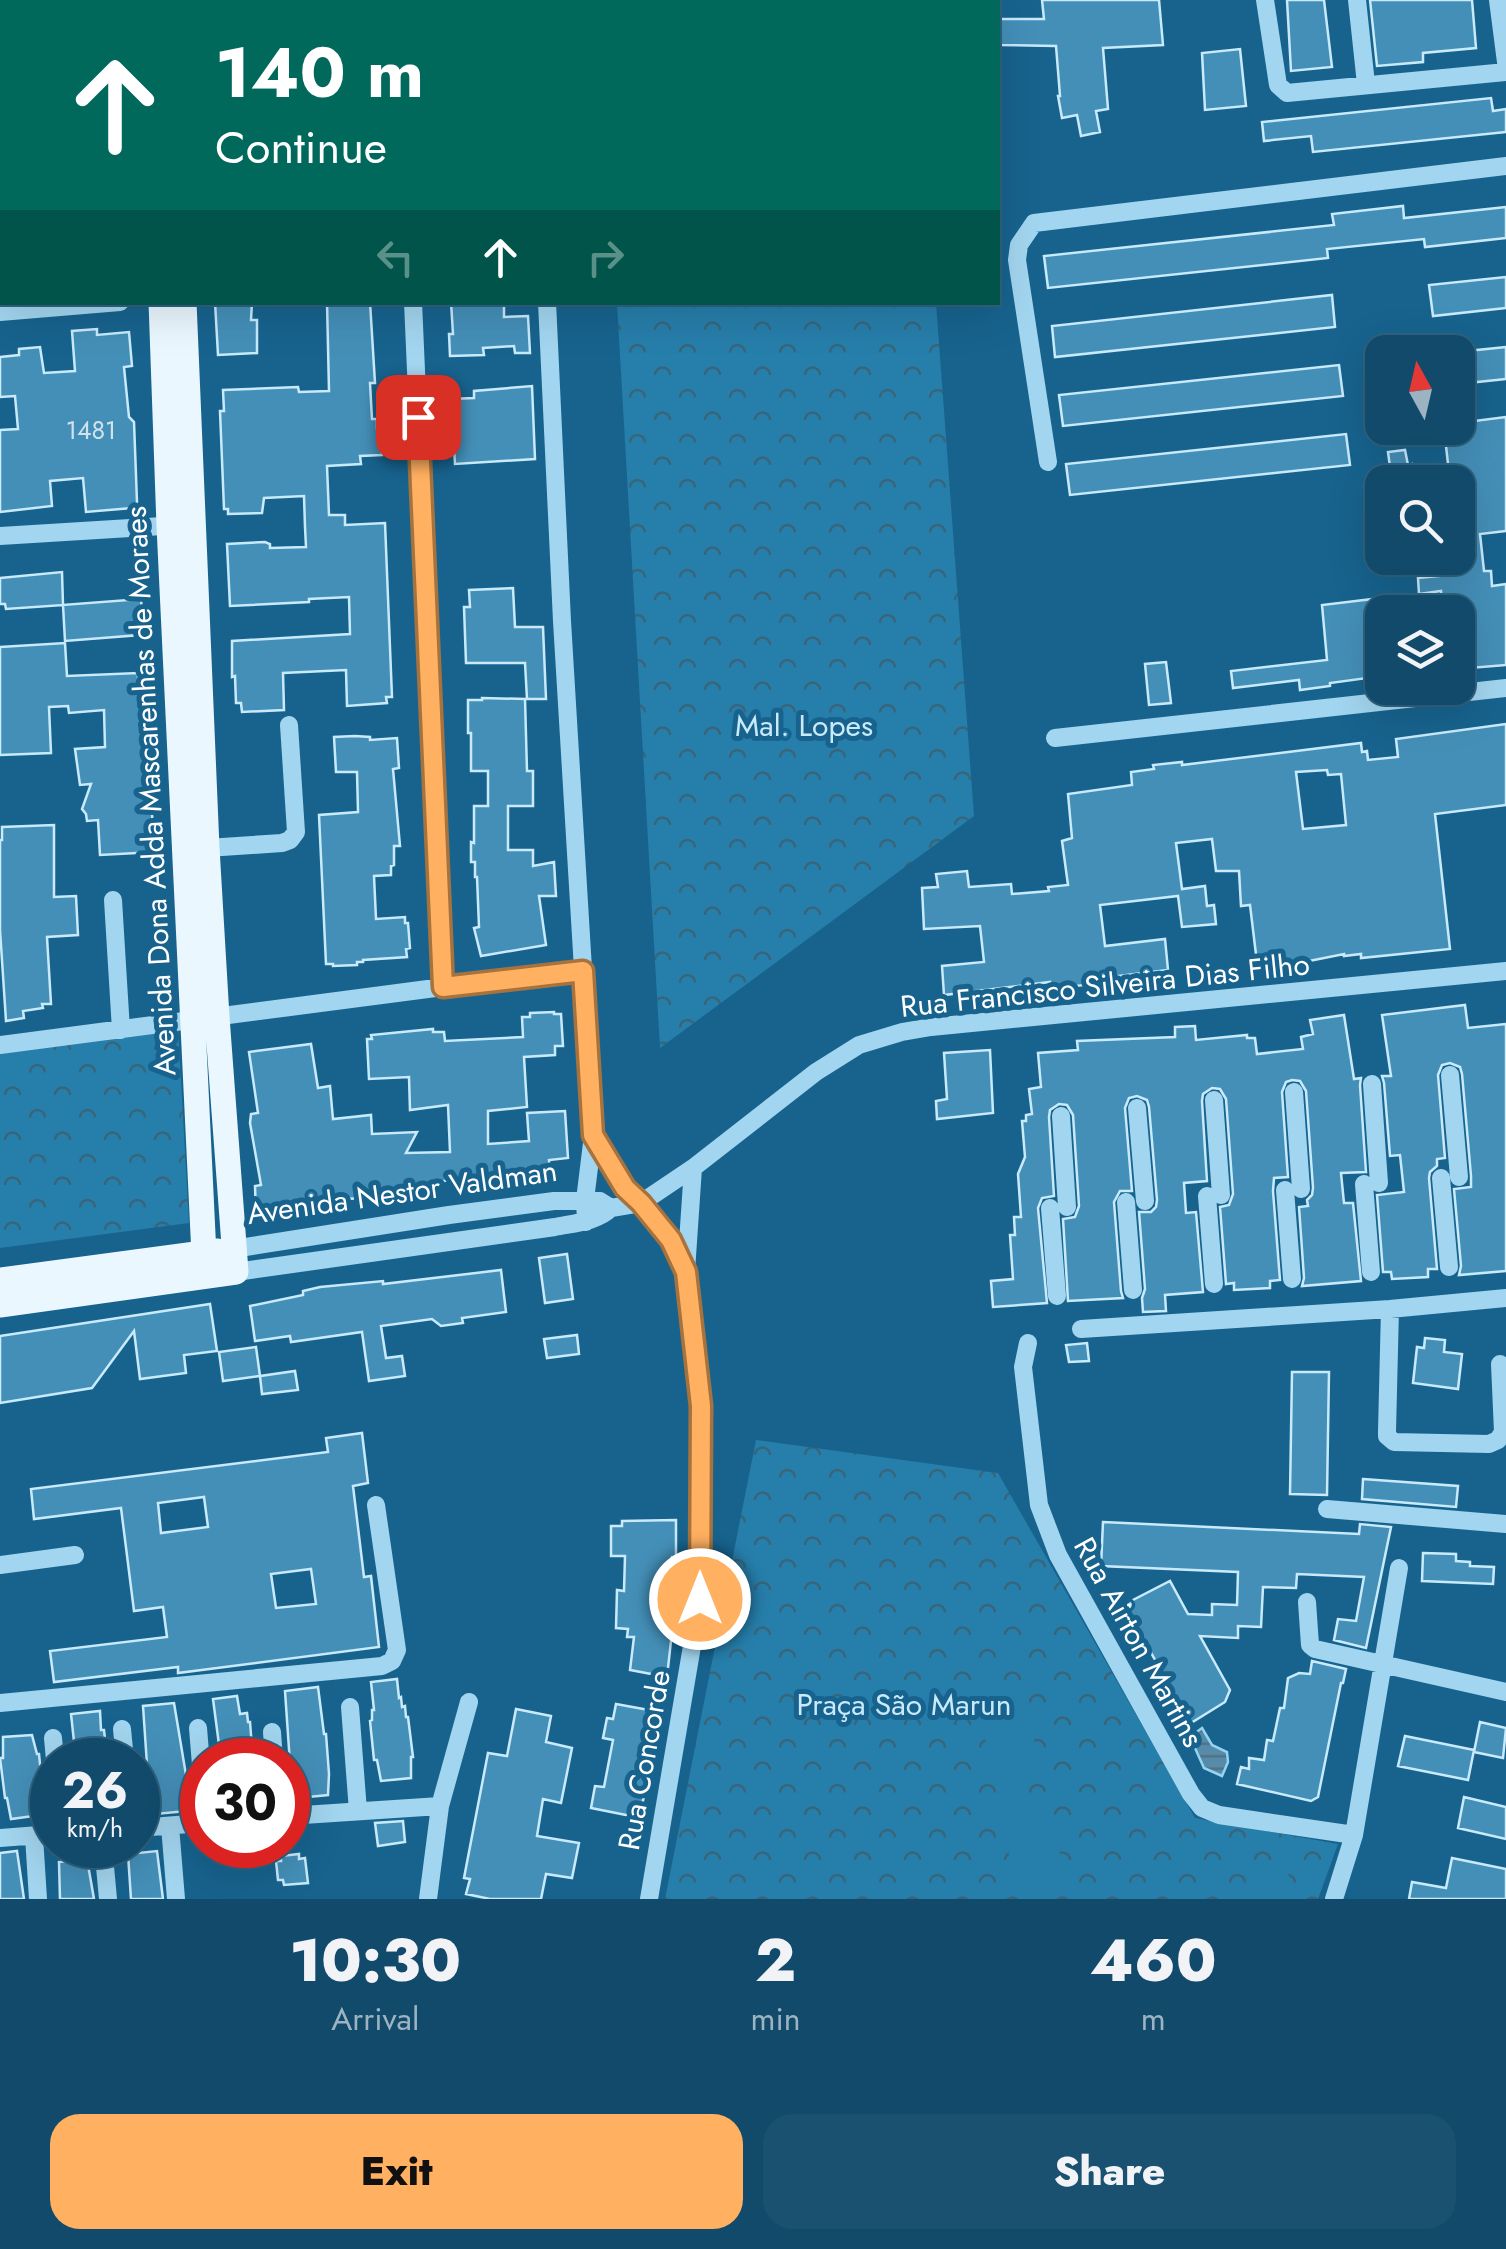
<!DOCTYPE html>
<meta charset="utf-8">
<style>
body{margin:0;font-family:Jost,sans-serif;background:#1a5170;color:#f1f3f6;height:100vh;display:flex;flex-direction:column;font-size:38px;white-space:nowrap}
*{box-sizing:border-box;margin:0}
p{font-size:32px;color:#9cb3c1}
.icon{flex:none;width:55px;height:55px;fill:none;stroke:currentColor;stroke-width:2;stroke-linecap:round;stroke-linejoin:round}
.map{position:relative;height:1899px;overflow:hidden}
.panel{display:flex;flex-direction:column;background:#114a6a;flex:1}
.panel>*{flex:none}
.banner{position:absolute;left:0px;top:0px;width:1000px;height:305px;box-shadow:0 10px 40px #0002,0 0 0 2px #30627e;background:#00695c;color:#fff;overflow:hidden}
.needle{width:65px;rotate:352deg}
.fabs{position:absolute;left:1365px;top:335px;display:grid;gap:20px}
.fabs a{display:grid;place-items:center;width:110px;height:110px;border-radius:20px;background:#114a6a;box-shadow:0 10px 40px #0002,0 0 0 2px #30627e;font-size:50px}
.speed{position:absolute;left:30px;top:1738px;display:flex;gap:20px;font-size:50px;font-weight:700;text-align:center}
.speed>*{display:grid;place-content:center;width:130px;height:130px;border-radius:50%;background:#114a6a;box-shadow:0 10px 40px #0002,0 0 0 2px #30627e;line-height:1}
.speed small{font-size:25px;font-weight:400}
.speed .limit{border:15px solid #d22;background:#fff;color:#111}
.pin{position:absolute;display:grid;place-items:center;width:85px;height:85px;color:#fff;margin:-42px;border-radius:20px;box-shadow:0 5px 15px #0006}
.me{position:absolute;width:110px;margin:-55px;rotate:0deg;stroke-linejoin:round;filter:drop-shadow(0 0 8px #0008)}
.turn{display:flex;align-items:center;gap:35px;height:210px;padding:0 50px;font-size:45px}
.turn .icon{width:130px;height:130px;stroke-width:2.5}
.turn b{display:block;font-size:70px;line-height:85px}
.lanes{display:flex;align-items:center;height:95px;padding:0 50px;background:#0003;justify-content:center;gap:50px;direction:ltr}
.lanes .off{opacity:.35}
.eta{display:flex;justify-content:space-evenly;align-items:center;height:170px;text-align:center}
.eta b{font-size:60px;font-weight:800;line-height:70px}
.cta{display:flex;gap:20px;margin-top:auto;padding:20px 50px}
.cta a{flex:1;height:115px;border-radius:30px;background:#ffb060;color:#111;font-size:40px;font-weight:800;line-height:115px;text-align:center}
.cta a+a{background:#1a5170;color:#f1f3f6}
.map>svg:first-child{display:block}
.park{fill:url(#park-crowns)}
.pitch{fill:#267eaa}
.water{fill:url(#water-rules);stroke:#94d3f2;stroke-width:2.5}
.building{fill:#448fb8;stroke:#c8eafb;stroke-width:2.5;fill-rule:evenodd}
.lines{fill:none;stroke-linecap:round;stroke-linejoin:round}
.minor{stroke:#a2d5ef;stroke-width:18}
.major{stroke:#eaf7ff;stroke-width:25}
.route-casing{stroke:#a6723e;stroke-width:25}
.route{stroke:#ffb060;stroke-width:18}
.labels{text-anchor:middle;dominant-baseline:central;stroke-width:10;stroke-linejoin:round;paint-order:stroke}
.number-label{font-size:25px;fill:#d0e3ed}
.park-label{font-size:30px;fill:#c8eafb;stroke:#17638e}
.street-label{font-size:30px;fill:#fff;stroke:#17638e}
</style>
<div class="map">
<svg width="1506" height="1899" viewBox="0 0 1506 1899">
<defs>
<pattern id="park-crowns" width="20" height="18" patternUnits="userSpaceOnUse" patternTransform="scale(2.5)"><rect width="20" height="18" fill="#267eaa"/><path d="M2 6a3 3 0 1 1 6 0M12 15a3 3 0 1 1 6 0" fill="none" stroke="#39657b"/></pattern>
<pattern id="water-rules" width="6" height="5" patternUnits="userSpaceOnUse" patternTransform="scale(2.5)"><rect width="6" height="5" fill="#568ca9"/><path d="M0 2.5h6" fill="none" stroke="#527284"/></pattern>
</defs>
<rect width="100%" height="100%" fill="#17638e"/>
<!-- park -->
<path class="park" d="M617 303H936L974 816 660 1048Z
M178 1028 189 1223 0 1248V1051Z
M756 1440 998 1473 1195 1818 1338 1844 1318 1899H665Z"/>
<!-- pitch -->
<path class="pitch" d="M1023 1685 1041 1774 995 1784 976 1695Z
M1051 1791 1064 1884 1014 1891 1001 1798Z
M1283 1867 1299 1891 1297 1899H1249L1256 1877Z"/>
<!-- water -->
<path class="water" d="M1202 1728 1212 1745 1227 1752 1228 1762 1222 1776 1204 1768 1190 1737Z"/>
<!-- building -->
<path class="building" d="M1042 0H1159L1163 45 1103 48 1108 109 1096 111 1100 132 1081 136 1077 115 1062 118 1058 96H1060L1056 46 1000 45V40H998V19H1044Z
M1287 0H1324L1332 67 1291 71Z
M1370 0H1472L1476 48 1423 53V62L1377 66Z
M1240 49 1246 106 1205 110 1202 53Z
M1491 98 1493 111 1506 109V132L1313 152 1311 136 1264 141 1262 122Z
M1403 206 1404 218 1506 207V238L1425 247 1424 239 1327 249 1328 258 1048 288 1044 256 1334 225 1332 214Z
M1506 277V308L1433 316 1429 285Z
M1332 295 1335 327 1055 357 1052 326Z
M215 302H252L251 320H257V353L218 355Z
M327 302H370L375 383H370L372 419H377V428H381L382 455 360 456 361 464 327 466 329 515H345V525L385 523 392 697H386L387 703 347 706 346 670 283 673 284 710 242 712 241 703H236L235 676 232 677V641L350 634 349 597 309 599V602L230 606 227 544 265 542 270 544V548L306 547 305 527 304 496 264 498 262 513 228 514V509H224L220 411H224L223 390 298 387 299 392 329 391Z
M451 302H504V317L528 316 530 353H515L514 346 483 348 484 355 450 356 449 334H453Z
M97 329V335L129 332 132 366 124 367 129 417 134 422 137 502 132 508 86 512 83 478 50 481 52 506 0 512V430L18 429 15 396 0 397V357L19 355V349L40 347 44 373 75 371 72 331Z
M1506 347V379L1458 384V352Z
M1339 365 1343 396 1063 426 1059 395Z
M532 386 535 459 455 464 451 399 474 398V391Z
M1506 417V531L1480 534 1484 571H1491L1492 586 1506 584V665L1458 669V612H1443L1441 591 1419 594 1418 578 1458 574V482H1450L1444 428H1458V423Z
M1346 434 1350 465 1070 495 1066 464Z
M1405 450 1408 465 1412 464 1414 480 1385 482 1382 468 1390 467 1388 452Z
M62 572 63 605 141 599 143 623 140 627V635L65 641 63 605 6 609 5 604H0V578Z
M513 588 515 627H543L546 699H527L525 663H466L464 607H470L469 590Z
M1381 598 1382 676 1330 683V686L1300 690 1299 680 1233 688 1231 671 1327 660 1322 605Z
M65 643 67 676 138 673V679L145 678 152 776H149L155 852 100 855 98 820 87 821 86 814 82 809 91 784 80 785 75 749 105 747 104 710 69 713 68 706 49 707 51 753 0 755V647Z
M1166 662 1171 703 1149 705 1145 664Z
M482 698 525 699 527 771H533V806H508V850H533V866L554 862 556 896H539L546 945 481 956 474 928 479 927 477 877H475V862H471V842L474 843V806H488V771H471V733H468V700H482Z
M1506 724V805L1435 814 1450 949 1361 958V954L1344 956V954L1309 961V964L1258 971 1250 905 1241 906 1239 871H1216L1212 839 1176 843 1182 889 1205 886 1207 906 1214 905 1216 924 1182 927 1178 896 1100 905 1105 946 1165 939 1168 970 1101 978V983L1075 986V988L1051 990 1050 982 944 995 942 966 984 962 980 926 924 929 922 888 938 887 936 874 967 871 969 887 1011 884 1012 894 1049 891 1048 887 1068 885 1062 841 1072 838 1068 794 1132 785 1131 772 1154 769 1153 765 1182 762V765L1361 743 1362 752 1367 751 1368 760 1398 757 1396 739ZM1327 770 1328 775 1341 774 1346 825 1303 829 1296 772Z
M355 736 370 737V740L397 738 399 768 393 769 400 846H394V865L391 866V875L374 876 376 919 405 917V923H408L410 948 406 949 407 957 363 960V962H357V965L333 966V964H326L319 815 358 812 357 772H336L334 737Z
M54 825V897L76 896 78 935 47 937 51 1004H42L43 1008 23 1011 24 1018 6 1021 0 930V840H2V827Z
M1465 1005 1468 1028 1506 1024V1271L1459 1275 1461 1266 1454 1189 1471 1187V1176L1462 1074 1460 1067 1450 1063 1442 1065 1438 1075 1445 1158 1437 1159V1166L1430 1172 1429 1178 1437 1269H1428V1277L1392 1279 1391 1272H1383L1377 1195 1404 1192 1400 1155 1390 1156 1384 1083 1382 1076H1391L1382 1015Z
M554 1012V1014H561L563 1046H555V1055L524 1057 527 1107 488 1111V1144L529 1141 527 1113 565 1111 568 1158 549 1160 550 1174 451 1180 437 1182V1184H413V1190L375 1191 376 1198 336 1199V1208L256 1217 255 1186 261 1185 250 1123 251 1114 258 1113 249 1052 311 1044 318 1088 330 1086 333 1119 371 1115 372 1134 417 1132 406 1153 450 1152 448 1105 410 1110 409 1077 369 1079 367 1039H372L371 1035 433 1029V1032H444L445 1041 523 1037 522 1017H530V1013Z
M1344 1015 1354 1079 1361 1078 1360 1085 1366 1172 1341 1173 1344 1203H1353L1361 1281 1302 1286 1304 1278 1299 1207 1308 1206 1307 1200 1312 1195 1313 1188 1306 1091 1300 1081 1292 1080 1286 1082 1282 1092 1288 1177 1274 1178 1273 1191 1280 1280 1270 1281V1288L1234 1290V1283L1226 1284 1220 1207 1229 1205 1233 1194 1226 1099 1220 1089 1212 1088 1203 1094 1202 1101 1207 1181 1184 1183 1186 1213 1196 1212 1203 1292 1165 1295 1166 1311 1143 1312 1142 1298 1145 1289 1139 1212H1151L1156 1207 1157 1200 1149 1107 1147 1100 1137 1096 1129 1098 1125 1108 1132 1191H1120L1114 1202 1121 1291 1123 1298 1068 1301 1063 1219 1075 1217 1079 1206 1073 1115 1067 1105 1059 1104 1050 1110 1049 1117 1054 1196 1042 1198 1038 1208 1047 1303 993 1307 991 1281 1013 1279 1010 1235H1015L1014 1217H1021L1018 1174 1025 1157 1022 1121H1026V1115L1032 1114 1029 1089 1041 1087 1038 1053 1078 1050 1077 1041 1175 1037V1027L1195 1026 1196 1040 1247 1035V1038H1255L1257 1054 1303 1049 1301 1037 1313 1034 1310 1020Z
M990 1050 993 1113 937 1119 936 1101 947 1099 944 1053Z
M567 1254 573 1299 545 1303 539 1258Z
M501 1270 506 1312 462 1318 463 1323 441 1326 432 1319 381 1326 386 1358 402 1356 405 1376 369 1381 362 1332 291 1342 290 1336 255 1341 250 1306 303 1295V1291L320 1287 383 1281V1284Z
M210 1304 217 1351 184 1355 186 1373 140 1379 134 1331 92 1388 0 1403V1336Z
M577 1335 579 1354 547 1358 544 1339Z
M1425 1338 1445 1340 1444 1352 1462 1354 1458 1389 1413 1383 1417 1347 1424 1348Z
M1087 1343 1089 1361 1069 1362 1066 1345Z
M256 1347 260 1376 295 1371 298 1390 262 1394 260 1376 223 1381 219 1352Z
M1292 1372H1329L1327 1495 1290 1494Z
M362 1433 368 1483 353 1486 364 1577 371 1576 379 1647 178 1673V1667L54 1682 50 1651 167 1637 163 1607 134 1611 121 1508 34 1519 31 1489 328 1452 326 1438ZM204 1497 208 1527 161 1533 158 1503ZM311 1569 316 1604 276 1608 271 1574Z
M1363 1479 1458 1486 1456 1507 1362 1499Z
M676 1520V1557H672L671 1593H674L671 1641 667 1677 630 1670 634 1637H627L628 1629 616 1628 617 1590 624 1591 625 1556H611V1526H622V1521Z
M1103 1522 1359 1534 1360 1524 1391 1527 1366 1648 1334 1640 1338 1619 1356 1621 1364 1577 1297 1574 1296 1588 1263 1587 1261 1627 1238 1626V1638L1200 1636 1230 1690 1225 1702 1191 1723 1129 1614 1131 1601 1170 1581 1188 1614 1212 1615V1604L1237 1605 1238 1572 1101 1566Z
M1423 1553 1456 1554V1561L1470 1562V1566L1494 1567 1493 1584 1422 1581Z
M1312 1661 1346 1669 1343 1683H1341L1318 1797 1311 1801 1237 1784 1241 1767 1249 1769V1758L1264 1760 1267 1740 1273 1741 1280 1708H1284L1288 1678 1299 1673 1310 1674Z
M397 1679 399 1698 401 1697 402 1707 405 1706 406 1717H408L413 1757H411V1778L381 1781 377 1760H374L370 1721 372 1720V1710H374L371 1682Z
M318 1687 324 1734H326L329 1774 328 1795 298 1798 294 1778H291L285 1691Z
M237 1696 240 1714 247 1713 248 1722H250L253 1760H221L213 1699Z
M174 1703 187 1781 186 1811 156 1814 152 1794H149L143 1706Z
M616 1704 660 1712 642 1806 638 1805 636 1817 591 1808 595 1786 604 1787 613 1740 603 1738 607 1718 613 1719Z
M516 1709 551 1716 546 1742 572 1748 561 1803 543 1799 537 1836 579 1843 572 1878 546 1874 541 1899H490L466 1894 470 1879 464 1878 488 1753 507 1756Z
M100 1711 101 1730H104L105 1739H107L110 1760H76L71 1714Z
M1480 1722 1506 1728 1503 1758 1474 1752Z
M32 1735 37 1754H39L43 1794H41V1815L11 1819 7 1798H5L0 1758H3V1737Z
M1405 1736 1474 1750 1468 1780 1398 1766Z
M1464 1797 1506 1807V1839L1458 1828Z
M403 1821 405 1842 378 1846 375 1823Z
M17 1851 24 1899H0V1853Z
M157 1851 163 1899H131L128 1854Z
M299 1854V1859L305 1858 308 1883 284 1885 283 1880H278L276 1861H281V1856Z
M1452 1858 1506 1869V1899H1409L1412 1882 1446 1888Z
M87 1859 94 1899H60L59 1862Z"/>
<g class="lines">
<!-- minor -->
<path class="minor" d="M399 0 400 2
M534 0V2
M1265 0 1278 85 1287 93 1506 72
M1357 0 1366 84
M1498 0 1506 62
M413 302 443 987
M547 302 562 621 593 1135 585 1200 586 1222
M0 312 120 302
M1048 462 1017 260 1019 245 1034 223 1506 166
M0 536 179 525
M1055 738 1506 688
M207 848 282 843 290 840 296 832 289 725
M113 900 121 1030
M0 1045 443 987 583 971
M1450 1075 1459 1177
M1372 1084 1379 1183
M1294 1092 1301 1189
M1214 1100 1221 1195
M1137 1108 1145 1201
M1061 1116 1067 1207
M593 1135C604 1153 613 1174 627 1189 649 1213 673 1235 684 1266
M1441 1178 1449 1267
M1364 1184 1371 1272
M1285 1190 1292 1279
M1207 1196 1214 1284
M1126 1202 1133 1290
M611 1208 641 1203 693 1168 816 1072 859 1045 902 1032 931 1027 1506 971
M1050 1208 1057 1296
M233 1249 449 1215 554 1201H600L611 1208
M236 1272 555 1227C575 1223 597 1222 611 1208
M1390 1309 1387 1431V1436L1394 1442 1489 1444 1498 1440 1503 1432 1500 1364
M1081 1329 1390 1309 1506 1298
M1028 1343 1023 1367 1039 1505 1058 1555 1191 1794 1202 1808 1219 1815 1354 1835
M1327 1509 1506 1524
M0 1565 75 1555
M1307 1602 1310 1645 1315 1649 1506 1692
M0 1703 382 1666 392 1661 397 1650 376 1505
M350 1707 358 1811
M198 1728 202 1777
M122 1729 125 1760
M272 1732 274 1760
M53 1738 55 1760
M288 1816 440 1806
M170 1826 176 1899
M138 1828 202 1823
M34 1836 38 1899
M0 1838 52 1834
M103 1845 108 1899
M428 1899 440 1806 469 1702
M649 1899 700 1599 701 1406 686 1271 693 1168
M1334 1899 1354 1835 1399 1568"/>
<!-- major -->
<path class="major" d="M146 0V2
M171 0V2
M161 302 169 526 205 1276
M0 1280 218 1251
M0 1305 236 1272 217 1017 207 848 184 302"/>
</g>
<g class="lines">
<defs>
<path id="route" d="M418 417 443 987 583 971 593 1135 625 1188 641 1203 671 1240 686 1272 701 1406 700 1599"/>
</defs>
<!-- route casing -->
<use href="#route" class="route-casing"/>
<!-- route -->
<use href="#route" class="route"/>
</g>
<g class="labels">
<!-- number labels -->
<g class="number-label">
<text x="91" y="430">1481</text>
</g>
<!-- park labels -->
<g class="park-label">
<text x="804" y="725">Mal. Lopes</text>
<text x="904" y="1704">Praça São Marun</text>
</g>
<!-- street labels -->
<g class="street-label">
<text transform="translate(150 791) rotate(-93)">Avenida Dona Adda Mascarenhas de Moraes</text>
<text transform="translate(1105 985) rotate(-6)">Rua Francisco Silveira Dias Filho</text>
<text transform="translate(402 1192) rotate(-8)">Avenida Nestor Valdman</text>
<text transform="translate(1139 1642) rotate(61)">Rua Airton Martins</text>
<text transform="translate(644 1760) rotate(-80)">Rua Concorde</text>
</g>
</g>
</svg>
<div class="fabs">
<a><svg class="needle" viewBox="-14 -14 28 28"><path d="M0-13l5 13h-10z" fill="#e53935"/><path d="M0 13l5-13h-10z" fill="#9cb3c1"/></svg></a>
<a><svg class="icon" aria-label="search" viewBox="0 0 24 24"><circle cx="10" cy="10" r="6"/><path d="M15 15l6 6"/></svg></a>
<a><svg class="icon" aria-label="layers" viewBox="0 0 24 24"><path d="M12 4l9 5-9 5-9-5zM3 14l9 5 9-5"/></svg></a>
</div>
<div class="speed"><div>26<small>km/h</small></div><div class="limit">30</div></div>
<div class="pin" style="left:418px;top:417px;background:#d93025"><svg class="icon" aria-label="arrive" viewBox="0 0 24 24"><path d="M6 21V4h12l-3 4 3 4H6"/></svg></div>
<svg class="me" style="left:700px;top:1599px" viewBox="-20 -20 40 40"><circle r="17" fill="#ffb060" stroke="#fff" stroke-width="3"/><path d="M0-11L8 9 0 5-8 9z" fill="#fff"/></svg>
<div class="banner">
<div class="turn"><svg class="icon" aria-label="ahead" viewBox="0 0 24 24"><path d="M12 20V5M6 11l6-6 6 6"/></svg><div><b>140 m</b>Continue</div></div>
<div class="lanes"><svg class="icon off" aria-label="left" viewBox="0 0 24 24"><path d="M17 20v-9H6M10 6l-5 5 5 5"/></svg><svg class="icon" aria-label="ahead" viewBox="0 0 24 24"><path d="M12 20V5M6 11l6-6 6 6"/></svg><svg class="icon off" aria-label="right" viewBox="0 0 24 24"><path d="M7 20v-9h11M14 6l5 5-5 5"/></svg></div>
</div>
</div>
<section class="panel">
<div class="eta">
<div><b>10:30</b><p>Arrival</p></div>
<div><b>2</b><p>min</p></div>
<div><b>460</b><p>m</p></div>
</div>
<div class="cta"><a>Exit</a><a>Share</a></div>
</section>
